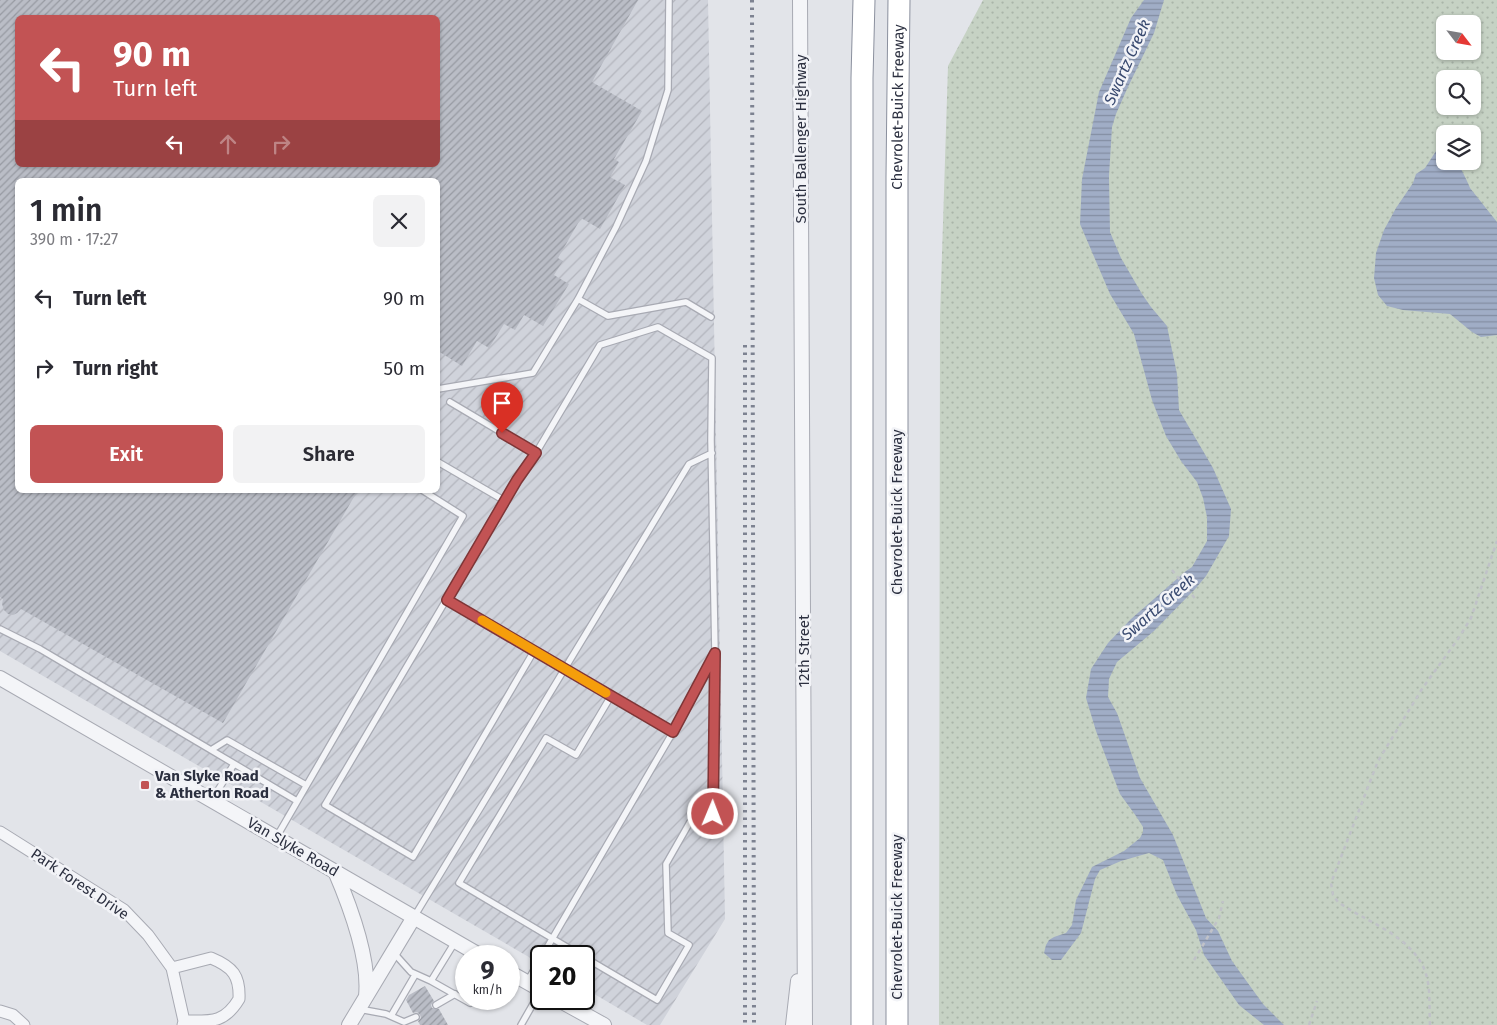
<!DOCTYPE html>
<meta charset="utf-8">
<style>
body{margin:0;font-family:"Fira Sans",sans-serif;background:#f2f2f3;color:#2b2b33;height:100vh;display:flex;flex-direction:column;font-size:19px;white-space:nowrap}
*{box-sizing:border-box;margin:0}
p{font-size:16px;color:#7c7c81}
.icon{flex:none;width:28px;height:28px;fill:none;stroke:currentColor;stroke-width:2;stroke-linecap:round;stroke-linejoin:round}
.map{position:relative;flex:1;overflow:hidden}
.drawer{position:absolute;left:15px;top:178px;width:425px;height:315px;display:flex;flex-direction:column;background:#fff;border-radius:8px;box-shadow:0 1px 4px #0004}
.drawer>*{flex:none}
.guide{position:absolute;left:15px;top:15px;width:425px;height:152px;border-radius:8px;box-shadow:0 1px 4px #0004;background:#c25354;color:#fff;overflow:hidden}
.needle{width:32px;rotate:121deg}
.fabs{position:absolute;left:1436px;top:15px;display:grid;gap:10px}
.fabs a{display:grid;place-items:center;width:45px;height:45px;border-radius:8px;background:#fff;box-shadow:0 1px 4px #0004;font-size:25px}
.speed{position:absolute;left:455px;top:945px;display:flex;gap:10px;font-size:25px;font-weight:700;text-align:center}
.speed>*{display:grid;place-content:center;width:65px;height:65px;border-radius:50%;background:#fff;box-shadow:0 1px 4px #0004;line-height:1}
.speed small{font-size:12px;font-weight:400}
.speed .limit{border:2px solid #111;border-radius:8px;background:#fff;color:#111}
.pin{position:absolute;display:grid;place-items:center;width:42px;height:42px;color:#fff;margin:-51px -21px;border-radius:50% 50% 50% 0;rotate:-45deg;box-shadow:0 0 5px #0007}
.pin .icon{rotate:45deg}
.me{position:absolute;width:55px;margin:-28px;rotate:1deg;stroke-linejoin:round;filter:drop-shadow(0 0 4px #0008)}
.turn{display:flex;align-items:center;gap:18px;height:105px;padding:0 15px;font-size:22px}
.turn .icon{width:65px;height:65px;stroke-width:2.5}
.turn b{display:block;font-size:35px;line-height:42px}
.lanes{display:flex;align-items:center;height:48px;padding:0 15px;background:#0003;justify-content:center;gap:25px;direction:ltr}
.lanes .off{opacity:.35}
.round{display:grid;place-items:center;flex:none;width:52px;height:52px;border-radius:8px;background:#f2f2f3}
.headline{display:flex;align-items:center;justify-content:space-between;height:85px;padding:0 15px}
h1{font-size:30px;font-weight:600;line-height:38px}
.cta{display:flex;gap:10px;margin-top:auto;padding:10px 15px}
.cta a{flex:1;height:58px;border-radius:8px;background:#c25354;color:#fff;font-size:20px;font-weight:600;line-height:58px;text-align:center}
.cta a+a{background:#f2f2f3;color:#2b2b33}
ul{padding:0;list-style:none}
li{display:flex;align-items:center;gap:15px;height:70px;padding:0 15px}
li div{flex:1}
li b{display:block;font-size:19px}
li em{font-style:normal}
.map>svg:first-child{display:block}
.industrial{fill:url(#industrial-furrows);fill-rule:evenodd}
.grass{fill:url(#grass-dots);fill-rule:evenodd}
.water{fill:url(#water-rules)}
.building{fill:url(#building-hatch);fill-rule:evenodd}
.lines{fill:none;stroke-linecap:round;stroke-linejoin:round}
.service-casing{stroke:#a8aab3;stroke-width:8}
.minor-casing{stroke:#a8aab3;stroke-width:13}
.tertiary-casing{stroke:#a8aab3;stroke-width:16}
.motorway-casing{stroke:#8b909e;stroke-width:23}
.path{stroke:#c0c2c8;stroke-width:2.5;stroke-dasharray:4 4;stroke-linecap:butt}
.service{stroke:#f4f5f8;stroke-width:5.5}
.minor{stroke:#f4f5f8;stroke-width:11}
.tertiary{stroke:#f4f5f8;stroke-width:14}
.motorway{stroke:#fff;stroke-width:21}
.rail{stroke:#7d8291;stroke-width:4;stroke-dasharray:2.5 5;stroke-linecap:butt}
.route-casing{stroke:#7e3637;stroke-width:12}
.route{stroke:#c25354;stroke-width:9}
.slow{stroke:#f59e0b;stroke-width:9}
.poi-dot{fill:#c25354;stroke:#f2f3f7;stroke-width:2}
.labels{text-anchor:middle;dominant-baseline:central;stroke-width:5;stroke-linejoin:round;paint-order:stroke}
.street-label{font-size:15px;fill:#2c3040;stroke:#f2f3f7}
.poi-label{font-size:15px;font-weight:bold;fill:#2c3040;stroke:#f2f3f7;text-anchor:start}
.water-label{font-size:16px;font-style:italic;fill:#394a70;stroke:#f2f3f7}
</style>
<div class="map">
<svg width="1497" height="1025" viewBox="0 0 1497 1025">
<defs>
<pattern id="industrial-furrows" width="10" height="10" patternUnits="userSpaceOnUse" patternTransform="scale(1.25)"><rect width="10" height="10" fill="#d0d3db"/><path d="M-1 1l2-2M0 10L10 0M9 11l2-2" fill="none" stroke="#b3b5bd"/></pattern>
<pattern id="grass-dots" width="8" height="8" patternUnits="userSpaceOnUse" patternTransform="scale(1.25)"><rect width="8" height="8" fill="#c6d2c4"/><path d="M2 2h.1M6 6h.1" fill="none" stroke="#aab5a9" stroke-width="1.8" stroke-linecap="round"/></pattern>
<pattern id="water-rules" width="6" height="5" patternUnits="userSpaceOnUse" patternTransform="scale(1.25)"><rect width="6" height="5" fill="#a0adc6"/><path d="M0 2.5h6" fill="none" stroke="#838da2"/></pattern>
<pattern id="building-hatch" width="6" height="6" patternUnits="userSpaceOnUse" patternTransform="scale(1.25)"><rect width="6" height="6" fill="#babdc6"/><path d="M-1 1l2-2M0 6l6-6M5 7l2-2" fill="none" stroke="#979aa2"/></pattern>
</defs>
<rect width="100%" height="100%" fill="#e2e4e9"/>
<!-- industrial -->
<path class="industrial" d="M0 0H708L725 919 660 1025H647L584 988V956H541V964L0 651ZM18 18H438V165H18ZM18 180H438V490H18Z"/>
<!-- grass -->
<path class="grass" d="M983 0H1497V1025H939L940 317 948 66ZM1445 24H1472V51H1445ZM1445 79H1472V106H1445ZM1445 134H1472V161H1445Z"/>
<!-- water -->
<path class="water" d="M1144 0H1164L1154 33 1127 89 1116 114 1112 127 1109 176 1110 232 1121 258 1142 294 1151 307 1167 326 1177 374 1179 410 1213 468 1231 509 1229 536 1206 576 1196 588 1154 631 1117 662 1109 679 1108 697 1117 713 1140 778 1173 835 1206 918 1218 931 1232 961 1263 1004 1284 1025H1264L1239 1005 1204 955 1196 930 1177 895 1163 860 1149 853 1121 861 1100 870 1095 879 1081 933 1061 960H1052L1044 953 1046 945 1049 940 1054 937 1066 933 1072 925 1076 900 1092 867 1124 851 1140 838 1143 832V827L1136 816 1120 794 1096 731 1086 698 1091 669 1108 643 1131 619 1186 571 1192 567 1207 541V517L1203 498 1197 482 1181 461 1166 436 1152 400 1134 334 1110 294 1080 224 1082 179 1099 92 1131 18Z
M1440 145H1445V161H1457C1460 167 1469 184 1470 188L1497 222V335L1481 337 1472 332 1450 314 1403 310 1387 306 1378 295 1374 278 1376 253 1384 230 1396 208 1413 183 1416 174 1425 168Z"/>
<!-- building -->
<path class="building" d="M0 0H638L592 82 642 111 614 159 619 162 610 177 625 185 600 229 581 218 558 258 563 261 554 275 569 284 543 326 524 315 515 330 504 324 489 348 477 341 462 366 438 351V180H18V490H358L223 723 21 609 17 613 13 615 8 614 4 610 2 604 3 599 0 597ZM18 18H438V165H18Z
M425 986 434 1001 431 1005 432 1008 439 1009 448 1025H420L418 1021 421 1018 420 1015 417 1012 413 1013 406 1000 409 995Z"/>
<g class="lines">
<defs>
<path id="service" d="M578 299 608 316 686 302 711 317
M438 389 533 373 578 299 616 227 646 161 668 90 669 0
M450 402 536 453 600 345 658 327 712 358 711 440 715 653 673 732 527 982
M438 462 505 501
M447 600 673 732
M0 629 40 649 211 750 227 740 306 785
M534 651 413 857 325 805 517 480 536 453
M211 750 297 801
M212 800 234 764
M276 838 463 516 422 490
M414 917 689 464 712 453
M455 942 431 981 470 1003 472 999
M393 952 411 972 431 981
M582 956 459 883 546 738 576 755 611 696
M584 957 657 1000 689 945 668 933 666 864 690 822 713 814 715 655
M436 1005 455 994
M359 1009 386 1014 404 1022 416 1017
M391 1016 415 975
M521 1025 541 990"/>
<path id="minor" d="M0 832 124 910 148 935 172 968 184 1021 183 1025
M172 968 211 958C233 967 240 976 239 999 224 1024 210 1021 184 1021
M0 1011 13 1015 24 1025"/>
<path id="tertiary" d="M800 0 805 1025
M0 678 481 956
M335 871C350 906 370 958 366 996
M509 972 541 990
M557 999 604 1025
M349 1025 414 917
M793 1025 798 981"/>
<g id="motorway">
<path d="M862 1025V78L864 0"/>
<path id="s1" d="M897 1025V177L899 0"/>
</g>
</defs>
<!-- service casing -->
<use href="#service" class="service-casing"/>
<!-- minor casing -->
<use href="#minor" class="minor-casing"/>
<!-- tertiary casing -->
<use href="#tertiary" class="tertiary-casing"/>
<!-- motorway casing -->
<use href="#motorway" class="motorway-casing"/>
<!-- path -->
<path class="path" d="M1172 570 1197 601
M1194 960 1219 918 1223 901
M1309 1025 1317 1001
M1430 1025C1429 1008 1431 987 1425 971 1411 935 1366 922 1338 902L1333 895 1331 883 1378 761 1422 689 1458 639 1471 618 1497 541"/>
<!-- service -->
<use href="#service" class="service"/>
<!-- minor -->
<use href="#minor" class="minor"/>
<!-- tertiary -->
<use href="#tertiary" class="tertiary"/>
<!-- motorway -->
<use href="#motorway" class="motorway"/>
<!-- rail -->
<path class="rail" d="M752 0 754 1025
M745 345V1025"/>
</g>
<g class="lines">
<defs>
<path id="route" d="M502 433 536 453 517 480 447 600 673 732 715 653 713 814"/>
</defs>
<!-- route casing -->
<use href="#route" class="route-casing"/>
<!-- route -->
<use href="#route" class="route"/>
<!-- slow -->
<path class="slow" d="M482 620 606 693"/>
</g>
<!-- markers -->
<rect class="poi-dot" x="140" y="780" width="10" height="10" rx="2.5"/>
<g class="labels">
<!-- street labels -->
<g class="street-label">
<text stroke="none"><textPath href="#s1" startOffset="918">Chevrolet-Buick Freeway</textPath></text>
<text transform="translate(801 139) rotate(-90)">South Ballenger Highway</text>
<text transform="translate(897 512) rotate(-90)">Chevrolet-Buick Freeway</text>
<text transform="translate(804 651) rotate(-90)">12th Street</text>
<text transform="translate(293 847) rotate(30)">Van Slyke Road</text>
<text transform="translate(80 884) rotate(34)">Park Forest Drive</text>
<text transform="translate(897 917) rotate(-90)">Chevrolet-Buick Freeway</text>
</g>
<!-- poi labels -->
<g class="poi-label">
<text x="155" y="776">Van Slyke Road<tspan x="155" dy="17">&amp; Atherton Road</tspan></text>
</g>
<!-- water labels -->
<g class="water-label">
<text transform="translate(1127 62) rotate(-66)">Swartz Creek</text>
<text transform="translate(1158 607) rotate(-41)">Swartz Creek</text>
</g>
</g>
</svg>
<div class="fabs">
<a><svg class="needle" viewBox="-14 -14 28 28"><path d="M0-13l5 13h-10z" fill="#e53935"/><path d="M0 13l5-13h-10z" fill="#7c7c81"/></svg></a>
<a><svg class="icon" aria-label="search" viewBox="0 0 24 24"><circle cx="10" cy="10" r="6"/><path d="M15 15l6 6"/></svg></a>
<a><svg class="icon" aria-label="layers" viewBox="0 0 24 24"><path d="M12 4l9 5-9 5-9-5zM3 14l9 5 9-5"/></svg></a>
</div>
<div class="speed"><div>9<small>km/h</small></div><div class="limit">20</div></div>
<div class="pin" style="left:502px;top:433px;background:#d93025"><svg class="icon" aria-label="arrive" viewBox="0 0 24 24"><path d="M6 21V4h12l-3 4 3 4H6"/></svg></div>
<svg class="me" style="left:713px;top:814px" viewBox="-20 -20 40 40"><circle r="17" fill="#c25354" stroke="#fff" stroke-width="3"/><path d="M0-11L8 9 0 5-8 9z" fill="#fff"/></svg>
<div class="guide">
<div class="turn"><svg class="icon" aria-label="left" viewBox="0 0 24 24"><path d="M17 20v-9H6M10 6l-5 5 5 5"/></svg><div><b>90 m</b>Turn left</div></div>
<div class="lanes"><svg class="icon" aria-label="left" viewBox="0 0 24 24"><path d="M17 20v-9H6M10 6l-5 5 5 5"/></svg><svg class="icon off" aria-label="ahead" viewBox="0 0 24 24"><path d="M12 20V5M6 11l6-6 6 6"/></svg><svg class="icon off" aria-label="right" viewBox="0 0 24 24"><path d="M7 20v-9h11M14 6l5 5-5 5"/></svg></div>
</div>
<section class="drawer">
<div class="headline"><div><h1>1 min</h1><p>390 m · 17:27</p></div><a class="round"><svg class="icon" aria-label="close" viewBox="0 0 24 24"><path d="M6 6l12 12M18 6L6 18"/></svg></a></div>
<ul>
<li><svg class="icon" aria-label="left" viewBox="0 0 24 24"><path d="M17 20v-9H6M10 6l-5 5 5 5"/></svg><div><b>Turn left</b></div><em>90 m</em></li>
<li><svg class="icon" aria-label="right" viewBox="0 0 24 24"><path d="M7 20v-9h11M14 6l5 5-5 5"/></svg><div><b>Turn right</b></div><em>50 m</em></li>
</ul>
<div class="cta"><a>Exit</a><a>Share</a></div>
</section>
</div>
